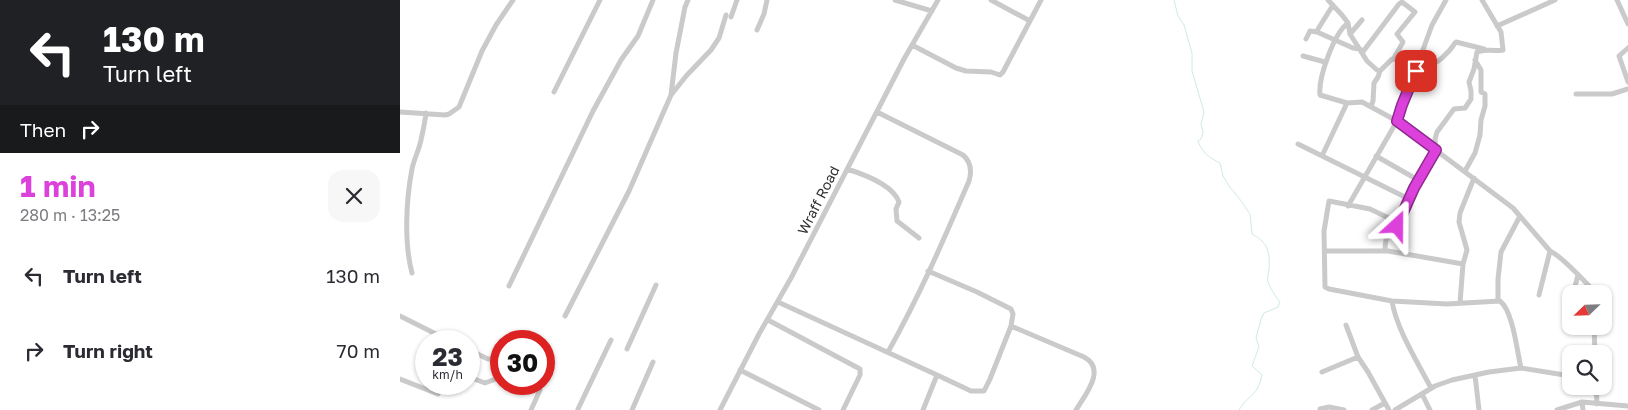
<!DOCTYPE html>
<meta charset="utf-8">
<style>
body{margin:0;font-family:"Golos Text",sans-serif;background:#f7f7f7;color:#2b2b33;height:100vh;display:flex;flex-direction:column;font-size:19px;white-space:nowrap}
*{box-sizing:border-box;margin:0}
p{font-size:16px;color:#7c7c81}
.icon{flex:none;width:28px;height:28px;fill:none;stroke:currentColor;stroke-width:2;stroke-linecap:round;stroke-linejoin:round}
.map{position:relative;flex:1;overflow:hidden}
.side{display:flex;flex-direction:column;background:#fff;width:400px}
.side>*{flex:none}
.hud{background:#202124;color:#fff;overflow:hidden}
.needle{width:32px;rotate:247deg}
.tools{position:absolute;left:1162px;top:285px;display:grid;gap:10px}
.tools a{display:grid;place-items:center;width:50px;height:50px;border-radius:10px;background:#fff;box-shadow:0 1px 4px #0004;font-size:25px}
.speed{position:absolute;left:15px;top:330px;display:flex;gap:10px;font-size:25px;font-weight:700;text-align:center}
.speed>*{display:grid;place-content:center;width:65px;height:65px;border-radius:50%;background:#fff;box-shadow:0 1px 4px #0004;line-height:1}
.speed small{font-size:12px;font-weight:400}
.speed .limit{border:8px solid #d22;background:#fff;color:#111}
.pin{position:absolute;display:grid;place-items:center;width:42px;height:42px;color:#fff;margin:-21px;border-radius:10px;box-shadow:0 2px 8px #0006}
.me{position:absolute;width:55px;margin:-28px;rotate:24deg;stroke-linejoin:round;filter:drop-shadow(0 0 4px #0008)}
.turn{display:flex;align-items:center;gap:18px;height:105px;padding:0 20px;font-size:22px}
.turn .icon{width:65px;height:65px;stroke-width:2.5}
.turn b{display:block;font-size:35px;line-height:42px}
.then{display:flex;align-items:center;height:48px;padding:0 20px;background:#0003;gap:10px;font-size:19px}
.round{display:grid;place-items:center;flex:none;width:52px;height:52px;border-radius:15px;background:#f7f7f7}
.head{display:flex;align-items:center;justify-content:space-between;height:85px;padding:0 20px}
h1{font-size:30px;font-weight:700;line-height:38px;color:#dd41dc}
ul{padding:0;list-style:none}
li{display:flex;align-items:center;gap:15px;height:75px;padding:0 20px}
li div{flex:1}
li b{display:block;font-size:19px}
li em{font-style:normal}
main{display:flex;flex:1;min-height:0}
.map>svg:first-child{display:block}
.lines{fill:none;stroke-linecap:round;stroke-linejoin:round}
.stream{stroke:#d0ecdd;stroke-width:1}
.street{stroke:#cacaca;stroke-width:5}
.route-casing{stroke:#902a8f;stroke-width:12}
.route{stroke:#dd41dc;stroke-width:9}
.labels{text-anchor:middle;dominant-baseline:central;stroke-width:5;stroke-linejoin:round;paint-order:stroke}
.street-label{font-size:14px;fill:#333;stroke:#fff}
</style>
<main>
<section class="side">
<div class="hud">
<div class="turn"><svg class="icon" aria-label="left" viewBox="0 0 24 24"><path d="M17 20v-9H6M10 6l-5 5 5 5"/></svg><div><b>130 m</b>Turn left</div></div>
<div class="then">Then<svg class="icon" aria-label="right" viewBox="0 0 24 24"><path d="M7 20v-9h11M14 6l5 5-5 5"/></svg></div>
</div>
<div class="head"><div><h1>1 min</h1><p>280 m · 13:25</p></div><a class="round"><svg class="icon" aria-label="close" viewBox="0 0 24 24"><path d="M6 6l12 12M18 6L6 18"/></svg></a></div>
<ul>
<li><svg class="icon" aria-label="left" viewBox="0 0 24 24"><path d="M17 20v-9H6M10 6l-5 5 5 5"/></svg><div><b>Turn left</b></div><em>130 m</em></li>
<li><svg class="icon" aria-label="right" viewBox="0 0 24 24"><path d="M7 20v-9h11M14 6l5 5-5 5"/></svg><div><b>Turn right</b></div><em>70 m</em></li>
</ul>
</section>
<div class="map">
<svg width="1228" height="410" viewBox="0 0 1228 410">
<rect width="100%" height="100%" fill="#fff"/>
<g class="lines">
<!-- stream -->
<path class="stream" d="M774 0 778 16 784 25 792 53V71L804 112 801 124 803 132 801 139 798 141C802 153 810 158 820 163L823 176 829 186 839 198 850 214 852 234C869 243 870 253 869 270 868 274 867 279 868 282 869 286 877 299 880 302L878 307 864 313 861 319 856 338 859 347 852 366 862 375C857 398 849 393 839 410"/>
<!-- street -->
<path class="street" d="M495 0 532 11
M591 0 630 21
M928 0 942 15 948 23 950 34 967 61 977 70 980 71
M1217 0 1228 24
M933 5 918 29 917 32 953 48 960 49
M331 17 337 0
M948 23C934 33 918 78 920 95L947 103 962 102 997 121 1113 208 1150 251C1163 257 1183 280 1194 291V294
M1097 26 1155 0
M357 30 364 14 367 0
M950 34 962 20
M906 39 910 31 917 32
M512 45 556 68 566 71 591 72 600 75 603 72 641 0
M1228 48 1219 56 1228 82
M962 53 999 4 1002 2 1015 12 997 34 1003 42 994 58
M903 56 925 62
M154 92 200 0
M1176 94H1212L1228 89
M271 95 276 53 285 7 288 0
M971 106 973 101 974 83 978 77 980 71 992 59C1000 59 1007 66 1014 69 1024 74 1042 59 1049 51 1052 48 1053 45 1056 42L1084 49
M0 112 45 115 49 114 59 107 82 51 96 25 113 0
M477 112 563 155C571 162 572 171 569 181 544 239 519 297 488 352
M898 144 1009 199
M922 156 947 103
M976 156 1018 180
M447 169C463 174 493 185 499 202L496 209 497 221 519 238
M1065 171 1075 153 1080 135 1081 120 1085 106V94L1081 92V70L1075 60
M948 206 997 121 1032 25 1046 0
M999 223 970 209 929 201 924 231 925 287 929 289 992 301 1047 304 1100 301C1113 311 1117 351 1121 368
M925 251H988L1063 264
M985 251C985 242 986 232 995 229L1014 188 1036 150 1035 139 1037 132 1054 109 1065 108 1071 99V91L1069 82 1074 69 1077 52C1087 48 1093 52 1103 50L1101 32 1082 0
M528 271 577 292 611 309 613 314 611 326
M12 273C4 243 6 200 12 169 14 159 19 150 21 140 23 131 25 122 26 113
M109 286 193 111 221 60 238 36 253 0
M1173 294 1178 275
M1139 295 1150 251
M992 301C996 328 1018 363 1031 388
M1098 301V279L1101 252 1120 216
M378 302 537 375 523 410
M1060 303 1063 264 1067 250 1059 222 1060 213 1074 178
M0 316 50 341
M165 316 229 191 271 95 287 75 311 50 319 38 326 15
M368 320 460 369V375L443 410
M1167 323 1171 302
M946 325 958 357 968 372 989 410
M1194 326 1195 354
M227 349 256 285
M69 350 88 359H101
M340 370 419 410
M922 372 958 357
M537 375 571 391H584L590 379 611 326 684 357C707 369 685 395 676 410
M1075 375 1079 410
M69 377 85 383 101 377
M0 379 38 394 42 384
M1196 386 1197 404
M1022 394 1030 410
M1182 402 1183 410
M178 409 211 340
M920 409 929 407 944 410
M131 410 140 390
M232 410 253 362
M320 410 359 334 391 278 504 59 538 0
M972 410 985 403
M995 410 1035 386 1052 380 1089 372 1121 368 1171 376
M1157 410 1182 402 1228 406"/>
</g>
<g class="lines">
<defs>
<path id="route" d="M997 226 1014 188 1036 150 997 121 1002 105 1016 71"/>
</defs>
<!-- route casing -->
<use href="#route" class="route-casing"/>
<!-- route -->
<use href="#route" class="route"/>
</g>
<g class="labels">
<!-- street labels -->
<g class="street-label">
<text transform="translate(418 200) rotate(-63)">Wraff Road</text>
</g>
</g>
</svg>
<div class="tools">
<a><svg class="needle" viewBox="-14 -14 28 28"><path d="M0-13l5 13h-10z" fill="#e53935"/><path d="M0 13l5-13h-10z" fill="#7c7c81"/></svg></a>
<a><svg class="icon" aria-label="search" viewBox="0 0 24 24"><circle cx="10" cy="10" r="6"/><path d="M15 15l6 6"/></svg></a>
</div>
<div class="speed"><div>23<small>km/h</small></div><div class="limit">30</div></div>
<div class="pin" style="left:1016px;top:71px;background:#d93025"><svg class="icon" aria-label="arrive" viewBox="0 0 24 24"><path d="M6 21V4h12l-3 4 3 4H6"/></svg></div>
<svg class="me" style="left:997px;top:226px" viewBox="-20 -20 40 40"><path d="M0-17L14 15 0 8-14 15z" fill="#dd41dc" stroke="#fff" stroke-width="4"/></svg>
</div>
</main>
